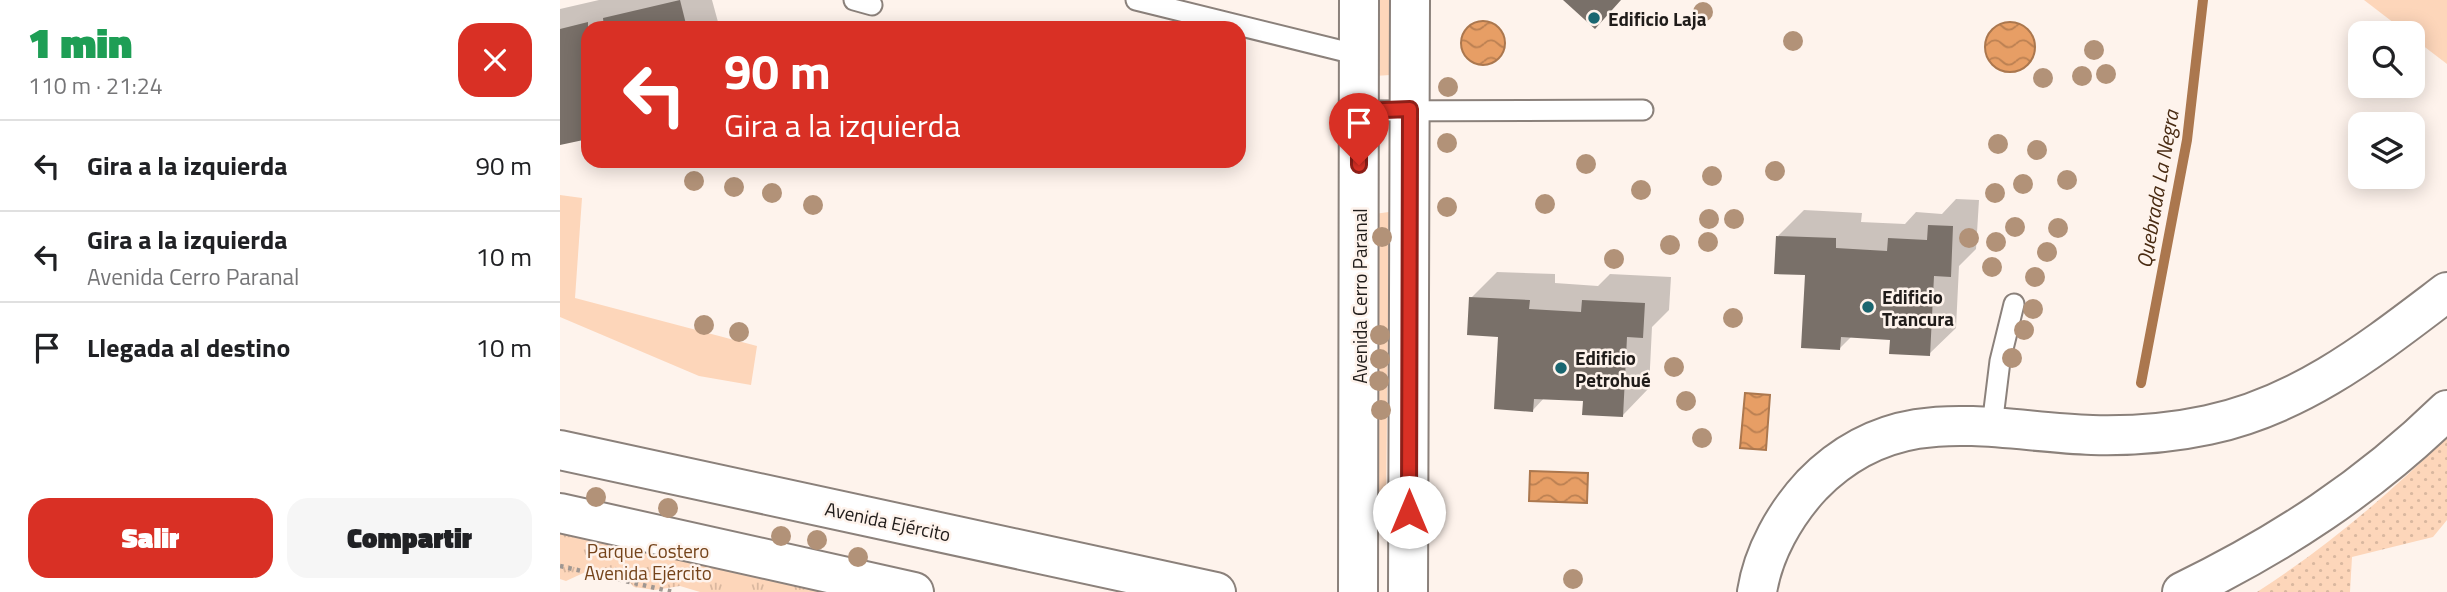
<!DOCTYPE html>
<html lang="es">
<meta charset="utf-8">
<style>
body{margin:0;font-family:"Titillium Web",sans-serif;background:#f6f6f6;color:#202124;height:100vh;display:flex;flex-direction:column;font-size:26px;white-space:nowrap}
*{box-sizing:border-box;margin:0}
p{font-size:23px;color:#757577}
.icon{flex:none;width:38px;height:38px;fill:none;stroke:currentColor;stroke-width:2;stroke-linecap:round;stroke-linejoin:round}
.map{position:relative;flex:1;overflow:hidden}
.sheet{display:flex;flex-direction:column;background:#fff;width:560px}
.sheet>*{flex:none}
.banner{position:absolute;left:21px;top:21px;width:665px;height:147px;border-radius:21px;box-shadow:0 4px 18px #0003;background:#d93025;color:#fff;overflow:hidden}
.buttons{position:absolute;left:1788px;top:21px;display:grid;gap:14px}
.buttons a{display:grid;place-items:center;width:77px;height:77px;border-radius:14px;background:#fff;box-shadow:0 4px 18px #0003;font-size:35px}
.pin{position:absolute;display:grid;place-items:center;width:60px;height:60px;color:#fff;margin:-72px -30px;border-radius:50% 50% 50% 0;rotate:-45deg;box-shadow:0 0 7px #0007}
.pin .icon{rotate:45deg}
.me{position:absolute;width:77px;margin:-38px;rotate:0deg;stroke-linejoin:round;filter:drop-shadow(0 0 5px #0008)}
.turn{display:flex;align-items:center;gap:24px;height:147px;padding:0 28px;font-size:32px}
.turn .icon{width:91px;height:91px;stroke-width:2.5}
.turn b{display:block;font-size:49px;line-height:60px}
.round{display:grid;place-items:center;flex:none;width:74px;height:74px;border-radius:21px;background:#f6f6f6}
.summary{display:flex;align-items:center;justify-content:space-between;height:119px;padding:0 28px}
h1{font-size:42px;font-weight:800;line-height:52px;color:#1e9e55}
.primary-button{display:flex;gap:14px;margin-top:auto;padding:14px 28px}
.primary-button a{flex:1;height:80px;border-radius:21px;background:#d93025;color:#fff;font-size:28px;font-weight:800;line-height:80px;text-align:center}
.primary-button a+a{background:#f6f6f6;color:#202124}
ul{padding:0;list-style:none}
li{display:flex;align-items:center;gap:21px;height:91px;padding:0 28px;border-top:2px solid #e0e0e0}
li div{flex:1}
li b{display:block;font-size:26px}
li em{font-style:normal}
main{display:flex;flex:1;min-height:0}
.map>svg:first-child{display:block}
.grass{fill:#fdd6ba}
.park{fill:url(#park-tufts)}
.garden{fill:url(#garden-dots)}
.water{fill:url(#water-waves);stroke:#ab774e;stroke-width:2}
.shadow{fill:#0003}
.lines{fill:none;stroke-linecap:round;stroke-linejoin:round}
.stream{stroke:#ab774e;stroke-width:10}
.building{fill:#797069}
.lane-casing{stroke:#8b817b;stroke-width:23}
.secondary-casing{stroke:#8b817b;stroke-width:42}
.highway-casing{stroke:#8b817b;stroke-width:42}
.path{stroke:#9f9792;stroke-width:4.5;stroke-dasharray:3.5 5;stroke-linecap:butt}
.lane{stroke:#fff;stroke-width:19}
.secondary{stroke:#fff;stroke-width:38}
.highway{stroke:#fff;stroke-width:38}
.tree{fill:#b29278}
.route-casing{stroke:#8d1f18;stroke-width:18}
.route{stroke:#d93025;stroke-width:12}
.poi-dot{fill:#1a6670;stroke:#fef3ec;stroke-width:2.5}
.labels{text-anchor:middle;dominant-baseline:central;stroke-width:5;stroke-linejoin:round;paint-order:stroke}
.poi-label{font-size:19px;font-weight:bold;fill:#201c1a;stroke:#fef3ec;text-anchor:start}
.street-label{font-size:19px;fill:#201c1a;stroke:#fef3ec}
.park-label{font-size:19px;fill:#74431a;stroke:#fef3ec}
.water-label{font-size:21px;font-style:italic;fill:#492b12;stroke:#fef3ec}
</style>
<main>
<section class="sheet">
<div class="summary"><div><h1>1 min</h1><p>110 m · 21:24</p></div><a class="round" style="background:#d93025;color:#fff"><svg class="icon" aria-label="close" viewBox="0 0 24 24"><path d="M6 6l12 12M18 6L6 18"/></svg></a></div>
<ul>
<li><svg class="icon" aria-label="left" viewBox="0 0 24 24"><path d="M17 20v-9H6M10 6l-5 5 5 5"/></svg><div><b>Gira a la izquierda</b></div><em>90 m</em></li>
<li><svg class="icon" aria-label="left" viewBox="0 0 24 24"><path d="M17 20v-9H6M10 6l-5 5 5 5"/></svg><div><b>Gira a la izquierda</b><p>Avenida Cerro Paranal</p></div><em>10 m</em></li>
<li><svg class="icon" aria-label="arrive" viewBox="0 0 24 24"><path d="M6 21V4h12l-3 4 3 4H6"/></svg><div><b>Llegada al destino</b></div><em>10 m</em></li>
</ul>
<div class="primary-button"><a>Salir</a><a>Compartir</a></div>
</section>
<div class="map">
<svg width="1887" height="592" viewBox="0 0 1887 592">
<defs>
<pattern id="park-tufts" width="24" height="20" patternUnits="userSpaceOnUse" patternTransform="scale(1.75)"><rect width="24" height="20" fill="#fdd6ba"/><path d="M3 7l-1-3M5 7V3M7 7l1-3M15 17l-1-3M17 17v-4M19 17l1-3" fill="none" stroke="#d9b79f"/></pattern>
<pattern id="garden-dots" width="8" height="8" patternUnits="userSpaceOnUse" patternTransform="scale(1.75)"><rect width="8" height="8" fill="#fdd6ba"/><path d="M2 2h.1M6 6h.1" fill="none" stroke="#d9b79f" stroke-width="1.8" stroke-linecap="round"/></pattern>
<pattern id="water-waves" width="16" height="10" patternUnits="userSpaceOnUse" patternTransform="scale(1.75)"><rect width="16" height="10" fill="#e79e65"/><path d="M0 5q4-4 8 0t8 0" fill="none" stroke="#bb8052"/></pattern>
</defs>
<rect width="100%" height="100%" fill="#fef3ec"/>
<!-- grass -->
<path class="grass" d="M815 0H830V75L815 76Z
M1804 0H1887V64L1853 38V33H1847Z
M0 195 22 198 15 298 197 346 191 385 139 376 0 317Z
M829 212 826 515 813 516 814 214Z"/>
<!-- park -->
<path class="park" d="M0 513 299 592H140L120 586 95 590 74 587 61 573 32 569 6 581 0 579Z"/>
<!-- garden -->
<path class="garden" d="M1887 437V520L1873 537 1792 557 1790 592H1697C1767 547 1828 495 1887 437Z"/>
<!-- water -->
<path class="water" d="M901 43a22 22 0 1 1 44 0a22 22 0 1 1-44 0Z
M1425 47a25 25 0 1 1 50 0a25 25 0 1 1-50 0Z
M1185 393 1210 395 1206 450 1180 448Z
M970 471 1028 473 1027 503 969 501Z"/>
<!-- shadow -->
<path class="shadow" d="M39 0H152L158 22 152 28H28V137L0 144V9Z
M1396 199 1419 200 1416 249 1399 266 1396 328 1369 354 1332 338 1292 336 1279 349 1247 274 1218 236 1244 210 1302 213 1301 222 1345 224 1356 212 1382 214Z
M937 272 995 274V283L1038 286 1050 274 1111 277 1109 310 1092 327 1089 388 1063 415 1025 399 985 397 973 410 939 335 911 298Z"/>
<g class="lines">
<!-- stream -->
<path class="stream" d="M1581 383 1627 140 1643 0"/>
</g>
<!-- building -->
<path class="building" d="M120 0 127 28H44L43 18Z
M1003 0H1061L1035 29Z
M28 22V139L0 145V29Z
M1368 225 1393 226 1391 277 1374 276 1370 356 1329 354 1330 340 1281 337 1280 350 1241 348 1245 275 1214 274 1216 236 1276 238V248L1327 251 1328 238 1367 240Z
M909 297 970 300 969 309 1021 312 1022 300 1085 303 1083 338 1067 337 1063 417 1022 415 1023 401 974 399 973 412 934 409 938 337 907 335Z"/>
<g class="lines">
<defs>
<path id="lane" d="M294 0 312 5
M576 0 799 55
M799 111 1083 110
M1432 426 1440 361 1454 304"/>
<path id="secondary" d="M798 592 799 0
M848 592 850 0"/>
<path id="highway" d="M0 450 656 592
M0 513 354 592
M1197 592C1203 553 1225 514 1252 485 1336 399 1427 431 1532 435 1570 436 1611 433 1648 425 1742 405 1813 348 1887 292
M1622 592C1721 544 1808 487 1887 410"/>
</defs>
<!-- lane casing -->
<use href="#lane" class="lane-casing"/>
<!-- secondary casing -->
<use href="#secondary" class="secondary-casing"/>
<!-- highway casing -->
<use href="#highway" class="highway-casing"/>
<!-- path -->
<path class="path" d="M0 566 113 592"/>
<!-- lane -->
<use href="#lane" class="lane"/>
<!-- secondary -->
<use href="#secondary" class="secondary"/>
<!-- highway -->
<use href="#highway" class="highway"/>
</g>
<!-- trees -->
<g class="tree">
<circle cx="1143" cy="12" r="10"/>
<circle cx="1233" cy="41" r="10"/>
<circle cx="1534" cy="50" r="10"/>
<circle cx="1546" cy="74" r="10"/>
<circle cx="1522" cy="76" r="10"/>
<circle cx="1483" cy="78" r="10"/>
<circle cx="888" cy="87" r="10"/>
<circle cx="887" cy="143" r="10"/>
<circle cx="1438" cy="144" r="10"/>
<circle cx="1477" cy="150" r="10"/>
<circle cx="1026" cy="164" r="10"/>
<circle cx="1215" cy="171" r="10"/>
<circle cx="1152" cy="176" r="10"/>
<circle cx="1507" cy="180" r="10"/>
<circle cx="134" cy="181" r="10"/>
<circle cx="1463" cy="184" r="10"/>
<circle cx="174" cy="187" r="10"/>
<circle cx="1081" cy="190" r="10"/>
<circle cx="212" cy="193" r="10"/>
<circle cx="1435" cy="193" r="10"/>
<circle cx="985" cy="204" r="10"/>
<circle cx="253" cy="205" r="10"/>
<circle cx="887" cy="207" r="10"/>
<circle cx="1149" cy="219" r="10"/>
<circle cx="1174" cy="219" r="10"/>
<circle cx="1455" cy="227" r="10"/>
<circle cx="1498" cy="228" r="10"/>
<circle cx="822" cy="237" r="10"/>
<circle cx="1409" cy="238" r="10"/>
<circle cx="1148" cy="242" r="10"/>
<circle cx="1436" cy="242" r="10"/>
<circle cx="1110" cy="245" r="10"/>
<circle cx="1487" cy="252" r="10"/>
<circle cx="1054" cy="259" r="10"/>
<circle cx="1432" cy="267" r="10"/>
<circle cx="1475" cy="277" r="10"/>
<circle cx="1473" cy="309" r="10"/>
<circle cx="1173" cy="318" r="10"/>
<circle cx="144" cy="325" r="10"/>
<circle cx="1464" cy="330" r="10"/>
<circle cx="179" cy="332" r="10"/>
<circle cx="820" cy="335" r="10"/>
<circle cx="1452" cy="358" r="10"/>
<circle cx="820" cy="359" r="10"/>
<circle cx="1114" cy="367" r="10"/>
<circle cx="819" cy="381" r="10"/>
<circle cx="1126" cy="401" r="10"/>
<circle cx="821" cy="410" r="10"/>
<circle cx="1142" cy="438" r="10"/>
<circle cx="36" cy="497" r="10"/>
<circle cx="108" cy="508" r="10"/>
<circle cx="221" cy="536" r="10"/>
<circle cx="257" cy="540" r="10"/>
<circle cx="298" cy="557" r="10"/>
<circle cx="1013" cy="579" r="10"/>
</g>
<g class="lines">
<defs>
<path id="route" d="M799 165V111L850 109 849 512"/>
</defs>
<!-- route casing -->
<use href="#route" class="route-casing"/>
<!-- route -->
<use href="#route" class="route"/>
</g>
<!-- markers -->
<g class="poi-dot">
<circle cx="1034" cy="18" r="7"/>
<circle cx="1308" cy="307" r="7"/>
<circle cx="1001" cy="368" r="7"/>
</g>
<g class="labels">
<!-- poi labels -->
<g class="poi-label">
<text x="1048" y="18">Edificio Laja</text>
<text x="1322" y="296">Edificio<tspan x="1322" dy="22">Trancura</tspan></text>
<text x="1015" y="357">Edificio<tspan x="1015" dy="22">Petrohué</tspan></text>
</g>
<!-- street labels -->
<g class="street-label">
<text transform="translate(799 296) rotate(-90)">Avenida Cerro Paranal</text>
<text transform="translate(328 521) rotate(12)">Avenida Ejército</text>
</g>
<!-- park labels -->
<g class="park-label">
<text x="88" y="550">Parque Costero<tspan x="88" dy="22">Avenida Ejército</tspan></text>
</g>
<!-- water labels -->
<g class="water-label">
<text transform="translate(1597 189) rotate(-80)">Quebrada La Negra</text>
</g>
</g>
</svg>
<div class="buttons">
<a><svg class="icon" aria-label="search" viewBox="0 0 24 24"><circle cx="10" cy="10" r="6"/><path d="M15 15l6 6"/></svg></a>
<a><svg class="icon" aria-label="layers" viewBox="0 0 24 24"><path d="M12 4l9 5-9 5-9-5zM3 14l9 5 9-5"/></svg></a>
</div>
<div class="pin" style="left:799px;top:165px;background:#d93025"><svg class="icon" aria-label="arrive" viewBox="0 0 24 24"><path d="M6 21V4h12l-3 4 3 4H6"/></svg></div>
<svg class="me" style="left:849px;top:512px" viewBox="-20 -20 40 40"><circle r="19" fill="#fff"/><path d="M0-13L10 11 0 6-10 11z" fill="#d93025"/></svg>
<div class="banner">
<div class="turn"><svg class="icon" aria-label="left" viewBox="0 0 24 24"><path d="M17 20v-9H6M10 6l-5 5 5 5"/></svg><div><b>90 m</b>Gira a la izquierda</div></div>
</div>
</div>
</main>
